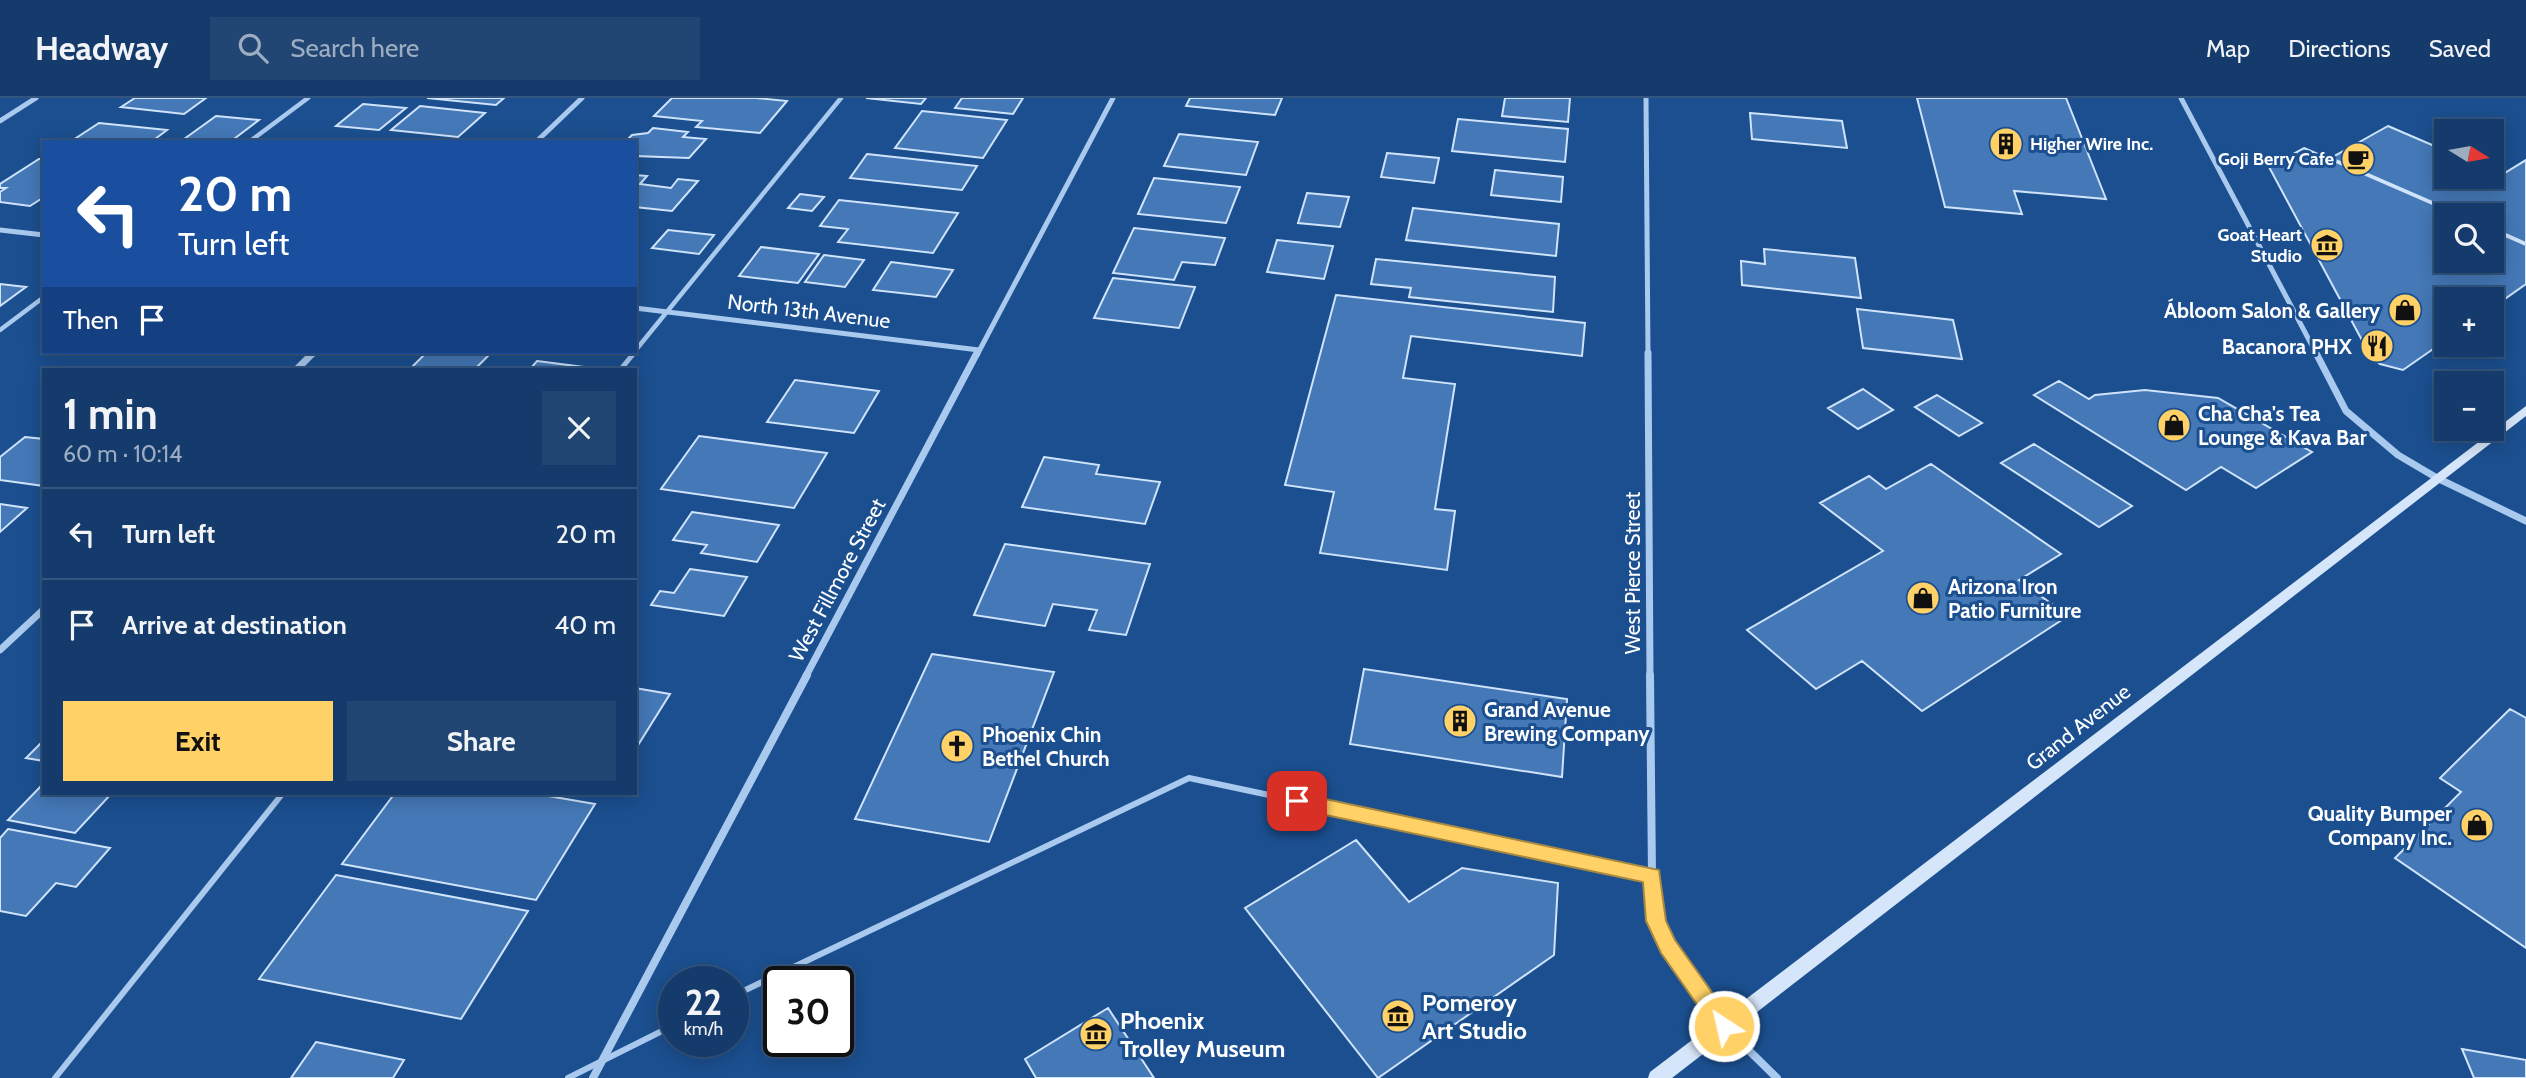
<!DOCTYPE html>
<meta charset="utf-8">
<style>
body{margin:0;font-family:Cabin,sans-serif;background:#214673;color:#f1f3f6;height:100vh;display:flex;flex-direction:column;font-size:26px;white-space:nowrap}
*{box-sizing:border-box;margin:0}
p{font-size:23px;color:#9dadc1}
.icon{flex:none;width:38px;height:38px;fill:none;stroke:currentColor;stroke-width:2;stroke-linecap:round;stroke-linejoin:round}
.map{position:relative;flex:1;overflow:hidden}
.sheet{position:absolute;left:42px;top:270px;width:595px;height:427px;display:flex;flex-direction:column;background:#143b6b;border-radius:0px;box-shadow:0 4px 18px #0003,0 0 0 2px #33557e}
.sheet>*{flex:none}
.hud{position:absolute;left:42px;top:42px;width:595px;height:214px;border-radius:0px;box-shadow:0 4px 18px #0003,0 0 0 2px #33557e;background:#1a4fa0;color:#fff;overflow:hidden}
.needle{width:46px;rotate:101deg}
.tools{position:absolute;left:2434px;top:21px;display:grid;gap:14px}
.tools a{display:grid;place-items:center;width:70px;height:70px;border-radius:0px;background:#143b6b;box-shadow:0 4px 18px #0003,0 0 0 2px #33557e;font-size:35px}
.speed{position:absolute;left:658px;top:868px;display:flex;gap:14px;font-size:35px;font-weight:700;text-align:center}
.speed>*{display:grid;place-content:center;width:91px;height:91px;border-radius:50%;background:#143b6b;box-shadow:0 4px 18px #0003,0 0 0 2px #33557e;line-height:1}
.speed small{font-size:18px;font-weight:400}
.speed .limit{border:4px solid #111;border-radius:10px;background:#fff;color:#111}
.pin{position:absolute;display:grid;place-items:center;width:60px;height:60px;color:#fff;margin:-30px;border-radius:14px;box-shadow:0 4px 10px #0006}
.me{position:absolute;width:77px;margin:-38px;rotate:325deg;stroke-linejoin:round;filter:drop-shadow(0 0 5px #0008)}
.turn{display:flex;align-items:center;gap:24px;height:147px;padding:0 21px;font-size:32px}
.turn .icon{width:91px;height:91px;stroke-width:2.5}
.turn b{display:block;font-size:49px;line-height:60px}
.then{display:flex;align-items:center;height:66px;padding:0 21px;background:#0003;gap:14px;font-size:26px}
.round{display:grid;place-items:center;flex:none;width:74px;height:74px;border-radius:0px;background:#214673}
.summary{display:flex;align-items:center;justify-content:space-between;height:119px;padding:0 21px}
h1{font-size:42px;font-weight:800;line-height:52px}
.primary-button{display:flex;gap:14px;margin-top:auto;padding:14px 21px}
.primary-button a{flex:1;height:80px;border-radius:0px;background:#ffd166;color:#111;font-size:28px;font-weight:800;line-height:80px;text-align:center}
.primary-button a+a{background:#214673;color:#f1f3f6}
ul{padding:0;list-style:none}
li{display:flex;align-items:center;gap:21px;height:91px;padding:0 21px;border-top:2px solid #33557e}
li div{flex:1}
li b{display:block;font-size:26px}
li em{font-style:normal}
header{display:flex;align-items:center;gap:42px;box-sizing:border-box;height:98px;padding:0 35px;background:#143b6b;border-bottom:2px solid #33557e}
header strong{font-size:33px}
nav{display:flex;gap:38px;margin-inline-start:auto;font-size:24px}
.search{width:490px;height:63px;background:#214673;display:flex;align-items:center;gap:18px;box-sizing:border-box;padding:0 24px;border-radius:0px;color:#9dadc1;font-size:26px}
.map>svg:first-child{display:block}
.building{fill:#4478b7;stroke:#cfe3fa;stroke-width:2}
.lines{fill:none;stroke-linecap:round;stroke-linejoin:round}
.lane-far2{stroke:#a9c9ee;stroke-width:4.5}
.lane-far1{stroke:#a9c9ee;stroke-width:5}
.lane{stroke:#a9c9ee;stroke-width:6}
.street-far2{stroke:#a9c9ee;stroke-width:5}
.street-far1{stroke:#a9c9ee;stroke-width:7}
.street{stroke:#a9c9ee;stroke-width:8}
.secondary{fill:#d6e6fa;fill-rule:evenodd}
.route{fill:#ffd166;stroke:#a68842;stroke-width:2}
.labels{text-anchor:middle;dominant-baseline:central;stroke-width:6;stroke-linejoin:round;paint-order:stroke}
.far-poi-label{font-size:18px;font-weight:bold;fill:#fff;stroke:#1b4f8f;text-anchor:end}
.poi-label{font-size:21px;font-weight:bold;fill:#fff;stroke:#1b4f8f;text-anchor:start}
.street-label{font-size:21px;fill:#fff;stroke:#1b4f8f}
.near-poi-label{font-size:24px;font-weight:bold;fill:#fff;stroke:#1b4f8f;text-anchor:start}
</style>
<header>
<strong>Headway</strong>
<div class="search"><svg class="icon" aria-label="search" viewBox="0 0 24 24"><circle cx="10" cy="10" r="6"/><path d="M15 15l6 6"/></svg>Search here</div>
<nav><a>Map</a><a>Directions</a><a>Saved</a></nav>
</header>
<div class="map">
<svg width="2526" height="980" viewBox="0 0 2526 980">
<rect width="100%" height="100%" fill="#1b4f8f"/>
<!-- building -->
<path class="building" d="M135 0H206L184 16 121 9Z
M427 0H504L496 7Z
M672 0H756L787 3 760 35 696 29 702 23 654 18Z
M866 0H926L921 6Z
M962 0H1023L1013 16 955 10Z
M1190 0H1282L1275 17 1186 8Z
M1505 0H1570L1568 24 1502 18Z
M1917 0H2066L2106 101 2014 93 2022 116 1945 109Z
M363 6 406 10 379 32 336 28Z
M420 8 485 15 458 39 391 32Z
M922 13 1007 22 983 60 895 50Z
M1750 15 1842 23 1847 50 1752 41Z
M216 18 259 22 230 44H180Z
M1458 21 1568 31 1565 64 1452 53Z
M99 25 167 32 151 44H70Z
M2388 28 2446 53V79H2492V71L2503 76 2526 62V145L2492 130V117H2462L2331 60Z
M653 30 688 34 683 39 706 41 689 60 635 58V44H625L632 37 648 35Z
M1179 36 1258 44 1246 77 1164 68Z
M2304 50 2458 117H2446V163H2492V132L2526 147V186L2492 210V201H2446V242L2403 272 2380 266 2371 259 2269 69Z
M1387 55 1439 60 1434 85 1381 79Z
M867 56 977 68 962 92 850 80Z
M39 61H44V99L30 108 0 104V94L6 90H0V86Z
M1495 72 1563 79 1561 104 1491 97Z
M635 77 647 78 640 86 671 90 678 81 698 83 672 113 635 109Z
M1154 80 1240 89 1226 125 1138 116Z
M1307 95 1349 99 1340 129 1298 125Z
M800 96 824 99 812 113 788 110Z
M839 102 958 115 933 155 838 144 848 131 820 128Z
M1413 110 1559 126 1556 158 1406 142Z
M1134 130 1225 140 1215 167 1182 164 1174 182 1113 175Z
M668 132 714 137 699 156 652 150Z
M1277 142 1333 148 1324 181 1267 174Z
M761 149 819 156 798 185 739 178Z
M1764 151 1855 160 1861 200 1742 187 1741 163 1765 166Z
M824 157 864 162 845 189 805 184Z
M1376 161 1555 179 1553 214 1409 199 1411 190 1371 186Z
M891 164 953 172 936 199 873 192Z
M1113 180 1195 189 1179 230 1094 220Z
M0 186 26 189 0 208Z
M1336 197 1585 225 1582 258 1411 238 1403 280 1455 286 1435 411 1455 413 1447 472 1320 455 1334 394 1285 387Z
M1857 211 1953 222 1962 261 1863 250Z
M427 254H477L490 256 475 271H410Z
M537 263 584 269 582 271H530Z
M795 282 879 293 854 335 767 324Z
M2059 283 2089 301 2095 297 2145 292 2218 300 2312 354 2256 390 2221 369 2186 392 2034 297Z
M1863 291 1893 312 1858 331 1828 310Z
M1937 297 1982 325 1959 338 1915 309Z
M699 338 827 355 794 410 661 391Z
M25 339 44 341V388L0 382V359Z
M2034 346 2132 408 2099 429 2001 365Z
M1044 359 1099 367 1096 376 1160 384 1145 426 1022 409Z
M1931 366 2061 456 2019 482 2068 518 1922 613 1862 563 1816 591 1747 532 1883 453 1820 405 1869 378 1886 391Z
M0 406 27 410 0 434Z
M692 414 779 427 757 464 701 455 707 447 673 442Z
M1005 446 1150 466 1126 537 1089 532 1097 512 1053 506 1045 528 974 517Z
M690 471 747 479 724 518 651 507 660 493 674 495Z
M932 556 1054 574 989 744 855 721Z
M1364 571 1567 601 1562 679 1350 646Z
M635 590 670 596 635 652Z
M2510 611 2526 620V850L2395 760 2461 694 2440 680Z
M44 642V663L26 660Z
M44 685V695H112L75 735 8 722Z
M395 695H531L595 706 536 802 342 766Z
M8 731 110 750 76 789 56 785 26 818 0 813V740Z
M1356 742 1409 804 1462 770 1558 785 1554 857 1378 980 1245 810Z
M336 777 528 813 461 921 259 881Z
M1108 910 1154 980H1036L1025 961Z
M316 944 404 962 393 980H291Z
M2462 951 2526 962V980H2474Z"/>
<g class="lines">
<!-- lane-far2 -->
<path class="lane-far2" d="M249 44 308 0
M0 232 44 199
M635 253 841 0
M632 257 635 254"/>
<!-- lane-far1 -->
<path class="lane-far1" d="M621 271 634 255"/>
<!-- lane -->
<path class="lane" d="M733 898 1189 680 1652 778
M55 980 283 695
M568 980 674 927"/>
<!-- street-far2 -->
<path class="street-far2" d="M1646 0 1648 257
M2181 0 2317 257
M0 23 36 0
M536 44 582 0
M0 132 44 137
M635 210 979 252
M312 257 315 254
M977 257 1113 0"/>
<!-- street-far1 -->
<path class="street-far1" d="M1648 255 1650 578
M2316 255 2346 313 2398 357 2437 380 2526 423
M297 271 313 255
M0 552 44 511
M806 578 977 255"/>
<!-- street -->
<path class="street" d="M1650 577 1652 778 1656 823 1668 849 1724 928 1777 980
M593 980 807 577"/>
<!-- secondary -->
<path class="secondary" d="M2526 308V318L1672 980H1648L1650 974Z"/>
</g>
<!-- route -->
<path class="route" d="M1297 695 1659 772 1666 823 1675 842 1731 921 1734 928 1731 935 1724 938 1717 935 1661 855 1646 823 1643 784 1297 711 1290 708 1288 703 1290 698Z"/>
<!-- icons -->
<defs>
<symbol id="building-disc" viewBox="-11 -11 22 22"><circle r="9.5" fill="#ffd166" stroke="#1b4f8f"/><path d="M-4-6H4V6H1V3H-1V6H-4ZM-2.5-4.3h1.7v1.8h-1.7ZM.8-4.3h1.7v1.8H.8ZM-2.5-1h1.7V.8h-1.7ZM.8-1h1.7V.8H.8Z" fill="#111"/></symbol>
<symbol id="cafe-disc" viewBox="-11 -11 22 22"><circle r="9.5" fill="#ffd166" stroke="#1b4f8f"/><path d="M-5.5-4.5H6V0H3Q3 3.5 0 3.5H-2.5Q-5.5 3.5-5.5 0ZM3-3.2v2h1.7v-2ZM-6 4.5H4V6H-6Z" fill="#111"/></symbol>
<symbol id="museum-disc" viewBox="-11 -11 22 22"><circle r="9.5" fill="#ffd166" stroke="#1b4f8f"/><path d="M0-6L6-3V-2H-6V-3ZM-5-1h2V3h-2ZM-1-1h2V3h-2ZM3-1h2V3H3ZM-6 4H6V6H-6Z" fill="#111"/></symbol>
<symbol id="shop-disc" viewBox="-11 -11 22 22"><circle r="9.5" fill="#ffd166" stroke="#1b4f8f"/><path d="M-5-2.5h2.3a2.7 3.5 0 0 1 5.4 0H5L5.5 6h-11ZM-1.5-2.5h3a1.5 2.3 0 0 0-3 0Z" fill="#111"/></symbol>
<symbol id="restaurant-disc" viewBox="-11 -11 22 22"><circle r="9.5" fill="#ffd166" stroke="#1b4f8f"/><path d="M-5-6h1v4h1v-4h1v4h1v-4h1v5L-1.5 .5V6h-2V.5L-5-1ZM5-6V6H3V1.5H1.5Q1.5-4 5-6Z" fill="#111"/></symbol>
<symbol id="church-disc" viewBox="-11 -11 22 22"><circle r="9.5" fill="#ffd166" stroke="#1b4f8f"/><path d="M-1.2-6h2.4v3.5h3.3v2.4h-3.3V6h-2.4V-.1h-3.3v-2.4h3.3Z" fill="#111"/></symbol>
</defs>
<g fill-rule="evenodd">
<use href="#building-disc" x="1987" y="27" width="38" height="38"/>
<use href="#cafe-disc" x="2339" y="42" width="38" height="38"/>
<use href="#museum-disc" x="2308" y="128" width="38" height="38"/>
<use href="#shop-disc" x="2386" y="193" width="38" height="38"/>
<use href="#restaurant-disc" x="2358" y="229" width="38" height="38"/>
<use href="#shop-disc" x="2155" y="308" width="38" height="38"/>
<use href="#shop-disc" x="1904" y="481" width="38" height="38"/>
<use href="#building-disc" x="1441" y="604" width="38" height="38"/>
<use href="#church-disc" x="938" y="629" width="38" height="38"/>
<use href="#shop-disc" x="2458" y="708" width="38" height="38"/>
<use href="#museum-disc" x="1379" y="899" width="38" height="38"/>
<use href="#museum-disc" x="1077" y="917" width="38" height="38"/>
</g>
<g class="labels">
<!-- far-poi labels -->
<g class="far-poi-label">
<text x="2030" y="46" text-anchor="start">Higher Wire Inc.</text>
<text x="2334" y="61">Goji Berry Cafe</text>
<text x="2302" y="137">Goat Heart<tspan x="2302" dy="21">Studio</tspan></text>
</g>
<!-- poi labels -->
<g class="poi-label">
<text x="2380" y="212" text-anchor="end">Ábloom Salon &amp; Gallery</text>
<text x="2352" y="248" text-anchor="end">Bacanora PHX</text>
<text x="2198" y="315">Cha Cha's Tea<tspan x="2198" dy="24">Lounge &amp; Kava Bar</tspan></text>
<text x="1948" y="488">Arizona Iron<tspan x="1948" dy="24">Patio Furniture</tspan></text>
<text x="1484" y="611">Grand Avenue<tspan x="1484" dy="24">Brewing Company</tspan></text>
<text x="982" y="636">Phoenix Chin<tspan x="982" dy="24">Bethel Church</tspan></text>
<text x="2452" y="715" text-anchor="end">Quality Bumper<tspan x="2452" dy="24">Company Inc.</tspan></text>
</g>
<!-- street labels -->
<g class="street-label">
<text transform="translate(809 213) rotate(7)">North 13th Avenue</text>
<text transform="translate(1632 475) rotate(-90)">West Pierce Street</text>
<text transform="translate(837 482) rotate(-62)">West Fillmore Street</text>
<text transform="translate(2078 629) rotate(-38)">Grand Avenue</text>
</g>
<!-- near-poi labels -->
<g class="near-poi-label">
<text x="1422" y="904">Pomeroy<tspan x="1422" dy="28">Art Studio</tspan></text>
<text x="1120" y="922">Phoenix<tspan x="1120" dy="28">Trolley Museum</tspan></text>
</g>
</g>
</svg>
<div class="tools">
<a><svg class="needle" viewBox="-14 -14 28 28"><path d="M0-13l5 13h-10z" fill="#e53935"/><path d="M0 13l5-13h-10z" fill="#9dadc1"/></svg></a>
<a><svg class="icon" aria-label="search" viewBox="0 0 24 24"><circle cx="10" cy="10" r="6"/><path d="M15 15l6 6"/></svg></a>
<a>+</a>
<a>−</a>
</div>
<div class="speed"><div>22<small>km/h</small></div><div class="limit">30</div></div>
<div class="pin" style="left:1297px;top:703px;background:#d93025"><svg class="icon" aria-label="arrive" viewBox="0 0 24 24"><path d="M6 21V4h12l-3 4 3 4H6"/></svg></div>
<svg class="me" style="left:1724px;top:928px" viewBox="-20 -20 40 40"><circle r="17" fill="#ffd166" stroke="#fff" stroke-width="3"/><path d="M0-11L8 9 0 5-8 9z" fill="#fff"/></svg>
<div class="hud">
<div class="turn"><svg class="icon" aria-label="left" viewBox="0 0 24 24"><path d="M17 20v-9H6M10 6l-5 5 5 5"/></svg><div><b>20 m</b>Turn left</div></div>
<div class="then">Then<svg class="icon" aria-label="arrive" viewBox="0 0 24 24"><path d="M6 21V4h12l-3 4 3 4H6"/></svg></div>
</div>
<section class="sheet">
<div class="summary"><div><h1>1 min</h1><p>60 m · 10:14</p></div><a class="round"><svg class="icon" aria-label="close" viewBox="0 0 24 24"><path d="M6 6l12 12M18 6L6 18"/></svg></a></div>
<ul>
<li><svg class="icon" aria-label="left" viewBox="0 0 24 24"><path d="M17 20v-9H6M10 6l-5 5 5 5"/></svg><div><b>Turn left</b></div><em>20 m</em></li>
<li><svg class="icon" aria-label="arrive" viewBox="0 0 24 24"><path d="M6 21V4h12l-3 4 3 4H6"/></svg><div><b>Arrive at destination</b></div><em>40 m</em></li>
</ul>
<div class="primary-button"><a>Exit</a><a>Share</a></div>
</section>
</div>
